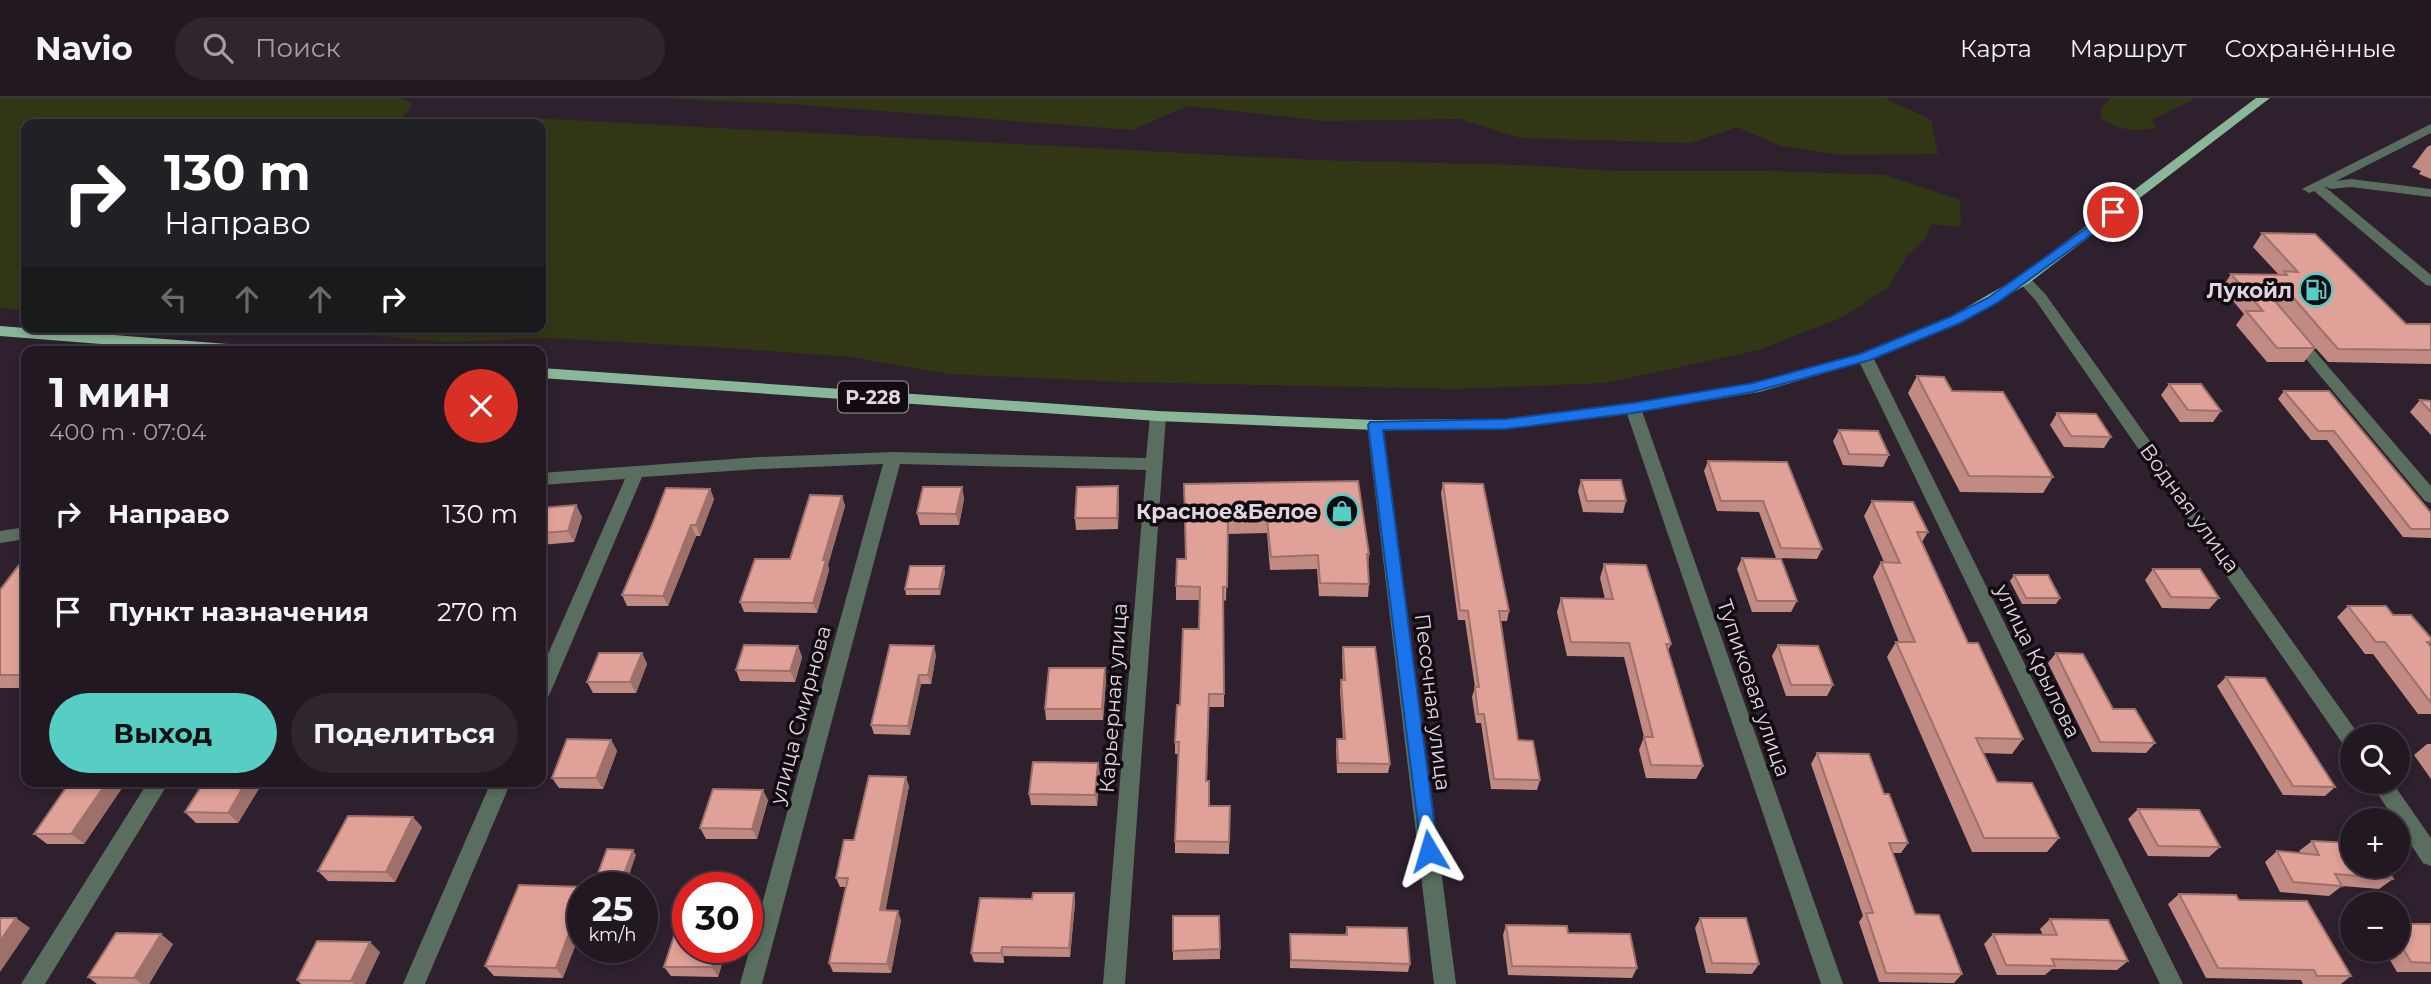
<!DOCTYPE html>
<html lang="ru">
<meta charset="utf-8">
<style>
body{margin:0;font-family:Montserrat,sans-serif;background:#2e252f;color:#f1f3f6;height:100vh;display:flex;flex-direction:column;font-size:26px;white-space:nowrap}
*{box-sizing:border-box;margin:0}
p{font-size:23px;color:#a2a0a5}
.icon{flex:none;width:38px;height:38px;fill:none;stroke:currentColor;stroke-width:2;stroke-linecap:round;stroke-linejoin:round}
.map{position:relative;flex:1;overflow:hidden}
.details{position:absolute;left:21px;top:248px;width:525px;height:441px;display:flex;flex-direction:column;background:#221822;border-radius:14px;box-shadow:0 4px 10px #0003,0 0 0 2px #3f3740}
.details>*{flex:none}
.hud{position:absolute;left:21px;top:21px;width:525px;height:214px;border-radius:14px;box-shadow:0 4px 10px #0003,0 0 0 2px #3f3740;background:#202124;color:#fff;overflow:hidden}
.buttons{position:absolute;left:2340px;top:626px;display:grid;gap:14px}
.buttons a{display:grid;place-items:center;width:70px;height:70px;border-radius:50%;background:#221822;box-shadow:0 4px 10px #0003,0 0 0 2px #3f3740;font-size:35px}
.speed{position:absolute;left:567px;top:774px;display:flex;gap:14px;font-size:35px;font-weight:700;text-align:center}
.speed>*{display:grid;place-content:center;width:91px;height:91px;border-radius:50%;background:#221822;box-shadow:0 4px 10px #0003,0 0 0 2px #3f3740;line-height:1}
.speed small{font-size:18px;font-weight:400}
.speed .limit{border:10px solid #d22;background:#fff;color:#111}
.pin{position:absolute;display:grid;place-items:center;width:60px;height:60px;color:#fff;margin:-30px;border:4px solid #fff;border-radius:50%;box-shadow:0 2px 7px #0007}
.me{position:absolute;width:77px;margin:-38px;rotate:353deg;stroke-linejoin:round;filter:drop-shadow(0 0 5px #0008)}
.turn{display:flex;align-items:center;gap:24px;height:147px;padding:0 28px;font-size:32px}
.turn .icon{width:91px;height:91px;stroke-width:2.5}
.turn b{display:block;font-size:49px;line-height:60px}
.lanes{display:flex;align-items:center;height:66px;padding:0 28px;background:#0003;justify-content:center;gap:35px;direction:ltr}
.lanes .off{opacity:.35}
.round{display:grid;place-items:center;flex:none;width:74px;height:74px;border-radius:37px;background:#2e252f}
.summary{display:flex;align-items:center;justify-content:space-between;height:119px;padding:0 28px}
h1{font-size:42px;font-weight:700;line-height:52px}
.primary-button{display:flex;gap:14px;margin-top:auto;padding:14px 28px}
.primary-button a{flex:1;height:80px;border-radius:42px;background:#56cec4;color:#111;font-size:28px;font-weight:700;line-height:80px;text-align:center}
.primary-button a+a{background:#2e252f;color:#f1f3f6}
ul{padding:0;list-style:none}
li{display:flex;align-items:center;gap:21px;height:98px;padding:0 28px}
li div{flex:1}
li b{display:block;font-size:26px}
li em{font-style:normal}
header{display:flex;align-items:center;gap:42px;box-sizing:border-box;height:98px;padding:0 35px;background:#221822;border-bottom:2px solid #3f3740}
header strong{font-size:33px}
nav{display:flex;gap:38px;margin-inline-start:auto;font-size:24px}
.search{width:490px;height:63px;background:#2e252f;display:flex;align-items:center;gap:18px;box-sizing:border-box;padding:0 24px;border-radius:38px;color:#a2a0a5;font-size:26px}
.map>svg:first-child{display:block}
.green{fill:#313715}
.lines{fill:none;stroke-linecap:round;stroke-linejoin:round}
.minor{fill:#596e5f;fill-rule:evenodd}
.major{fill:#8ab798;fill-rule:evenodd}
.wall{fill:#c18a83}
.shaded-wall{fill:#9d716a}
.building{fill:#e0a198;stroke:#9d716a;stroke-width:2}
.route{fill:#1a73e8;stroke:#114b97;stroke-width:2}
.labels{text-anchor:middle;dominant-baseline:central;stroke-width:7;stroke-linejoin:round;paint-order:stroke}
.shield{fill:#120c12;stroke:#a299a2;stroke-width:2}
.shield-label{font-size:19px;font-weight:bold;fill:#dfd6df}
.poi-label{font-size:21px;font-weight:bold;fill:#dfd6df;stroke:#120c12;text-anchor:end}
.street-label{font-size:21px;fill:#dfd6df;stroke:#120c12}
</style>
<header>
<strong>Navio</strong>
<div class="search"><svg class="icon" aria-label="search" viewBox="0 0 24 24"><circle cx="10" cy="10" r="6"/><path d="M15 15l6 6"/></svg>Поиск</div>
<nav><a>Карта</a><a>Маршрут</a><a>Сохранённые</a></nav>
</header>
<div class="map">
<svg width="2431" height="886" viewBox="0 0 2431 886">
<rect width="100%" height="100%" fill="#2e202d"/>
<!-- green -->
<path class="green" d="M0 0H400L413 6 400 23 358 21 363 26H26V213L0 210Z
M654 0H1885L1931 22 1938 56 1842 57 1781 48 1737 29 1690 45 1521 40 1460 21 1325 23 1188 8 1132 32 790 6Z
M2111 0H2196L2151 22 2157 30C2136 34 2118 33 2101 20V10Z
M513 19 1315 62 1519 67 1616 73H1770L1885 77 1960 102 1961 129 1931 126 1925 141 1907 158 1888 189 1843 219 1759 252 1605 285 1454 291 1123 284 948 276 849 259 727 250 548 240 443 244 284 229H541V26H487Z"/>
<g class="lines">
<!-- minor -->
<path class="minor" d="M2431 26V35L2336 83 2351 81 2431 91V99L2351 89 2331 91 2324 88 2431 177V188L2426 187 2314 93 2309 95 2302 91Z
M2024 178 2029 179 2046 197 2359 637 2352 639V651L2345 649 2036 203 2017 182Z
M2296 235 2301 237 2431 388V405L2425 403 2291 243 2289 240 2291 237Z
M1865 254 1873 259 2183 886H2160L1857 259Z
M1633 305 1641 310 1843 886H1821L1625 310Z
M1158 313 1166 318 1125 886H1103L1146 372 900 366 762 886H740L883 366 759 371 642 379 551 593 548 599 541 601V572L625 381 541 387V375L759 359 893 354 1146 360 1150 318Z
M1375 322 1383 327 1456 886H1434L1367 327Z
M26 429V441L0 445V433Z
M148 684H169L45 886H21Z
M491 684H511L425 886H403Z
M2370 684H2392L2431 740V768L2423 765Z"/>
<!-- major -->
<path class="major" d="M2256 0H2270L2029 185 1960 225 1870 262 1759 294 1633 315 1506 331 1375 332 1158 323 541 280V270L1158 313 1375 322 1506 321 1633 305 1753 285 1860 256 1950 219 2019 179Z
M0 228 266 249 273 254H202L0 238Z"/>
</g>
<!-- wall -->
<path class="wall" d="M2431 47V81L2419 76 2421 73 2412 69 2427 49Z
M2262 135 2406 226H2431V266L2328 264 2283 213 2315 250 2304 264H2267L2236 227 2244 216 2222 190 2231 176 2279 177 2253 149Z
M1917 278 1952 293 2053 379 2043 395 1960 394 1908 295Z
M2169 286 2221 313 2213 324H2180L2161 297Z
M2284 293 2431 415V440L2403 439 2327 342H2311L2278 301Z
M2420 302 2431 303V337L2410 314Z
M2057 315 2111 339 2104 350 2064 349 2050 327Z
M1839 332 1889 357 1883 369 1843 367 1833 343Z
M1708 363 1787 364 1822 451 1817 461 1776 460 1759 414 1717 413 1704 373Z
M1581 382 1626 403 1623 415 1583 414 1578 393Z
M1443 385 1509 513 1507 523H1500L1518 642 1540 682 1537 692 1491 691 1481 625H1476L1472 599 1475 589 1465 522H1458L1441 395Z
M1184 386 1369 456 1368 467 1369 486 1368 499 1319 498 1317 471 1270 472 1267 435 1228 436 1226 503 1224 502V609H1209L1207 683 1209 708H1230L1229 756 1175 755V743L1178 656H1175V644L1180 607 1199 531V502H1176V488L1186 461Z
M962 389 964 401 959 427H920L917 415Z
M710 391 714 401 700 438H696L668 508H627L622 497 652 427Z
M842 398 845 408 828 467 829 472 817 515 744 514 740 504 790 461Z
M1119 400 1118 431 1076 432 1075 420Z
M1872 403 1928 434 1922 444 1968 545 2023 641 2012 656 1983 655 1997 684 2059 740 2047 754H1972L1887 559 1896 544H1899L1873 479 1881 464H1884L1864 418Z
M576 407 582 419 574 444 541 447V410Z
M26 458V590H0V492Z
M1742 460 1797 503 1791 514H1752L1737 471Z
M1604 466 1671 546 1668 553 1703 668 1696 681 1646 680 1639 652 1644 639 1624 559 1567 558 1557 514 1561 500 1605 501 1600 480Z
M2153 471 2219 500 2209 511 2162 510 2145 482Z
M945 474 940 497H906L905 491Z
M2014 477 2060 500 2056 506H2022L2010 483Z
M2348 508 2393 517 2431 540 2430 548 2431 549V616H2418L2373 556H2365L2337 519Z
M1778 547 1833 587 1827 598H1786L1772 558Z
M798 548 802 559 795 584 740 583 736 572Z
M1343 549 1390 666 1388 675H1337L1336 651 1337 641H1343L1340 592 1341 582H1343L1342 558Z
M642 555 647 566 636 595H593L587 584Z
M2056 555 2113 611 2155 645 2146 655 2092 654 2048 565Z
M936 557 931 586H921L910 637 874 636 871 627Z
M2226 579 2335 689 2325 698 2283 697 2217 588Z
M1106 581 1103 622H1046L1045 611Z
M611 642 617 653 603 691 559 690 552 680Z
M2427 646H2431V681L2414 657Z
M1817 655 1884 696 1908 745 1901 755H1893L1915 816 1962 876 1954 885 1879 884 1859 824 1863 818 1811 666Z
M1100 676 1097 708 1031 707 1029 696Z
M70 684H126L84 746H47L34 736Z
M204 684H263L238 725H196L185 714Z
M909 688 885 812 901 822 891 875 833 874 829 865 846 789H840L836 780 854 742Z
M768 702 757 741H706L700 730Z
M2138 711 2220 749 2209 759 2148 758 2128 721Z
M422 729 395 784 328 783 318 773Z
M2312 743 2393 781 2379 791 2342 788 2329 798 2280 794 2265 764 2277 753 2301 755 2299 753Z
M519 787 563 880 494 878 485 868Z
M1074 795 1075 805 1070 859 1004 858V865L974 864 971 855 1032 801Z
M2179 796 2239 802 2351 878 2341 886H2303L2301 882 2206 880 2168 806Z
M1219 818 1220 861 1173 862V853Z
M1700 820 1759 866 1752 876 1706 875 1695 830Z
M2050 821 2128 863 2117 872 2052 871 2045 877H1997L1984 846 1993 836 2043 837 2040 831Z
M2398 826H2431V874H2397L2384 852H2398Z
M1506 827 1637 870 1632 880 1508 877 1503 837Z
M1347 829 1410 866 1408 874 1290 870V836L1345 837Z
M173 846 149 886H97L88 879Z
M727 849 718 879 671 878 664 869Z
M380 854 365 886H301L297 882Z"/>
<!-- shaded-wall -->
<path class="shaded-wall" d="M2283 194 2274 207 2275 198Z
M1118 388 1119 400 1118 431 1117 420Z
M962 389 964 401 959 427 956 416Z
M710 391 714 401 700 438 696 427Z
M842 398 845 408 828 467 829 472 817 515 813 505 823 462Z
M576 407 582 419 574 444 568 433Z
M691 427 696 438 668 508 663 498Z
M944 468 945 474 940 497 939 491Z
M798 548 802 559 795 584 790 573Z
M934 548 936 557 931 586 928 577Z
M642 555 647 566 636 595 630 584Z
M1105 570 1106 581 1103 622 1102 611Z
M919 577 921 586 910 637 908 628Z
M611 642 617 653 603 691 596 680Z
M1098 665 1100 676 1097 708 1095 697Z
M906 679 909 688 884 821 880 812Z
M107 684H126L84 746 71 736Z
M246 684H263L238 725 228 715Z
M763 692 768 702 757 741 752 731Z
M413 719 422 729 395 784 386 774Z
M633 752 636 757 625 789H619Z
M1074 795 1075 805 1070 859 1069 850Z
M583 798V828L563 880 556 870Z
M898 813 901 822 891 875 887 866Z
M16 820 30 830 0 874V843Z
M161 836 173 846 149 886H142L134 880Z
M370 844 380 854 365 886H354L351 883Z
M718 849H727L718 879 712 869Z
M1002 849 1004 858V865L1001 855Z"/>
<!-- building -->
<path class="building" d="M2262 135 2315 136 2406 226H2431V252L2338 251 2290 196 2283 194 2275 198 2274 202 2315 250H2277L2246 213H2263L2231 176 2287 177 2284 173 2298 174Z
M1917 278 1944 279 1952 293 2003 294 2053 379 1969 378Z
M2169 286H2201L2221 313 2188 312Z
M2284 293H2329L2431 415V431H2411L2334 333H2318Z
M2420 302 2431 303V314Z
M2057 315 2096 316 2111 339 2071 338Z
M1839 332 1878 333 1889 357 1849 356Z
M1708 363 1787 364 1822 451 1781 450 1763 403H1721Z
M1581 382H1621L1626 403H1587Z
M1358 383 1369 456H1367L1369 486 1320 485 1318 457 1271 459 1267 422 1228 423 1227 489H1223L1224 596H1209L1206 683H1209V708H1230L1229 744 1175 743 1179 644H1175L1177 607H1180L1183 531H1199L1200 489 1176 488 1177 461H1186L1184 386Z
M1443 385 1483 386 1509 513H1499L1518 642 1533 643 1540 682 1494 681 1484 616H1478L1475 589H1479L1468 513 1460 512Z
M1118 388 1117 420H1075L1077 389Z
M923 389H962L956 416 917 415Z
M666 390 710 391 696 427H691L663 498 622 497 652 427Z
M810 397 842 398 823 462H826L813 505 740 504 755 461H790Z
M1872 403 1913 404 1928 434H1917L1968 545H1978L2023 641 1976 640 1997 684 2032 685 2059 740H1984L1896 544H1915L1881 464 1900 465Z
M576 407 568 433 541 435V410Z
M26 458V577H0V492Z
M1742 460 1781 461 1797 503H1757Z
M1604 466 1646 467 1671 546H1666L1703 668 1651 667 1644 639H1653L1629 545 1571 544 1561 500 1613 501Z
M910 468H944L939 491H905Z
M2153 471H2200L2219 500 2171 499Z
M2014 477H2048L2060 500H2026Z
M2348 508H2386L2393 517H2411L2431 540V544H2427L2431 549V605L2385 544H2376Z
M744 547 798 548 790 573 736 572Z
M890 547 934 548 928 577H919L908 628 871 627Z
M1778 547 1818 548 1833 587H1791Z
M1343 549H1375L1390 666 1338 665 1337 641H1345L1341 582H1345Z
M599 555H642L630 584H587Z
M2056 555 2083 556 2113 611H2135L2155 645 2100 644Z
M1049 570H1105L1102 611H1045Z
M2226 579 2265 580 2335 689 2293 688Z
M567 641 611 642 596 680H552Z
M1817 655 1869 656 1884 696H1889L1908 745H1889L1915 816 1939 817 1962 876 1886 875 1866 815H1873Z
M1033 664 1098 665 1095 697 1029 696Z
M869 678 906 679 880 812 898 813 887 866 829 865 848 780H836L844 742H854Z
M70 684H107L71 736H34Z
M204 684H246L228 715 185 714Z
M713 691 763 692 752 731 700 730Z
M2138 711 2199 712 2220 749 2158 748Z
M348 718 413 719 386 774 318 773Z
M2312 743 2352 745V768H2386L2393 781 2335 776 2342 788 2293 784 2277 753 2319 757Z
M607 751 633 752 619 789H593Z
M691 784 736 785 735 789H690Z
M519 787 586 789H583V798L556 870 485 868Z
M688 795V849H718L712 869H664Z
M1033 795H1074L1069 850 1002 849 1001 855H971L980 800 1032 801Z
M2179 796 2236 797 2239 802 2307 803 2351 878H2317L2314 872 2218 870Z
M1173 818H1219L1220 851 1173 853Z
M0 820H16L0 843Z
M1700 820H1746L1759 866 1712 865Z
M2050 821 2108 822 2128 863 2052 861 2055 868 2006 867 1993 836 2057 837Z
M2398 826H2431V865L2411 864 2398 842Z
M1506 827 1567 828 1568 835 1630 836 1637 870 1512 868Z
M1347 829 1407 830 1410 866 1291 862 1290 836 1347 837Z
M116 835 161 836 134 880 88 879Z
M317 843 370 844 351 883 297 882Z"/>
<!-- route -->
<path class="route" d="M2113 111 2118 112V117L1997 205 1960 225 1870 262 1753 294 1633 315 1506 331 1383 332 1438 753 1435 759 1429 762 1422 759 1368 327 1370 324 1506 321 1633 305 1753 285 1860 256 1950 219 1988 200Z"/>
<!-- icons -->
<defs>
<symbol id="fuel-ring" viewBox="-11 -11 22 22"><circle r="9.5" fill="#120c12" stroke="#56cec4" stroke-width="1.5"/><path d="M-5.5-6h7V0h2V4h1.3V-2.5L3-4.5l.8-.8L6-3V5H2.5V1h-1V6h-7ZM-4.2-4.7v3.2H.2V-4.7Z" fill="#56cec4"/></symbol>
<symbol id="shop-ring" viewBox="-11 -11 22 22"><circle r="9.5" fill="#120c12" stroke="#56cec4" stroke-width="1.5"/><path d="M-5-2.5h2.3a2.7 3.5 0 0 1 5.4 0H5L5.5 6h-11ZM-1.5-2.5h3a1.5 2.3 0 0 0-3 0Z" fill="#56cec4"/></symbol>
</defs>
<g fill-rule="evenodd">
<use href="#fuel-ring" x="2297" y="173" width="38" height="38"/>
<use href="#shop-ring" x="1323" y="394" width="38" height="38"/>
</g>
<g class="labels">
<!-- shield labels -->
<rect class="shield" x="838" y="283.5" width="70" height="31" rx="5"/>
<g class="shield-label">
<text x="873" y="299">Р-228</text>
</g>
<!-- poi labels -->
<g class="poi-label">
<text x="2292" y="192">Лукойл</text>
<text x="1318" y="413">Красное&amp;Белое</text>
</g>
<!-- street labels -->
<g class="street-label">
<text transform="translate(2190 410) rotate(54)">Водная улица</text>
<text transform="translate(2038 563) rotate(64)">улица Крылова</text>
<text transform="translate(1754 590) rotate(71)">Тупиковая улица</text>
<text transform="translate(1113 600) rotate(-86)">Карьерная улица</text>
<text transform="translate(1433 604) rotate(83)">Песочная улица</text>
<text transform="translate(800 617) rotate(-75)">улица Смирнова</text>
</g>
</g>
</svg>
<div class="buttons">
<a><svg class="icon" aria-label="search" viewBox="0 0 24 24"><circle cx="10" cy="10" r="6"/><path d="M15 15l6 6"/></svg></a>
<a>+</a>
<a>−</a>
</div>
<div class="speed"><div>25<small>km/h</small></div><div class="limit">30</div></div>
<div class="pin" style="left:2113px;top:114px;background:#d93025"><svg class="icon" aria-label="arrive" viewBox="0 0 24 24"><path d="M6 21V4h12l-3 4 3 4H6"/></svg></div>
<svg class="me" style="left:1429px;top:753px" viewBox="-20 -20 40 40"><path d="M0-17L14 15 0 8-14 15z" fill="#1a73e8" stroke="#fff" stroke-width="4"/></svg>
<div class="hud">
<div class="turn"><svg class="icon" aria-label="right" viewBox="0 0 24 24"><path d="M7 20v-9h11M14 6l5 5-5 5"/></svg><div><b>130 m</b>Направо</div></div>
<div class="lanes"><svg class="icon off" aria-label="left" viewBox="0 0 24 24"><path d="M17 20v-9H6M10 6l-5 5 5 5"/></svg><svg class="icon off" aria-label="ahead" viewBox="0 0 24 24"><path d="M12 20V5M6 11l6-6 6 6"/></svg><svg class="icon off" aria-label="ahead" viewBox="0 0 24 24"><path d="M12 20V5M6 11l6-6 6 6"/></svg><svg class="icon" aria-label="right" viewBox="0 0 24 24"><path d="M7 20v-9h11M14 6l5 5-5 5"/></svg></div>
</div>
<section class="details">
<div class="summary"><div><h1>1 мин</h1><p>400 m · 07:04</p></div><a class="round" style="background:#d93025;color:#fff"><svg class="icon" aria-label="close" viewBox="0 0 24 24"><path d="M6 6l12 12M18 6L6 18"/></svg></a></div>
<ul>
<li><svg class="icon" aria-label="right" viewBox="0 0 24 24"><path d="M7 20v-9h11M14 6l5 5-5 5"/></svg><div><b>Направо</b></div><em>130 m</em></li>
<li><svg class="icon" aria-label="arrive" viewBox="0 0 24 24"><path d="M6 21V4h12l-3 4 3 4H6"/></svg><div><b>Пункт назначения</b></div><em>270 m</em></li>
</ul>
<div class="primary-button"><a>Выход</a><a>Поделиться</a></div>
</section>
</div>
